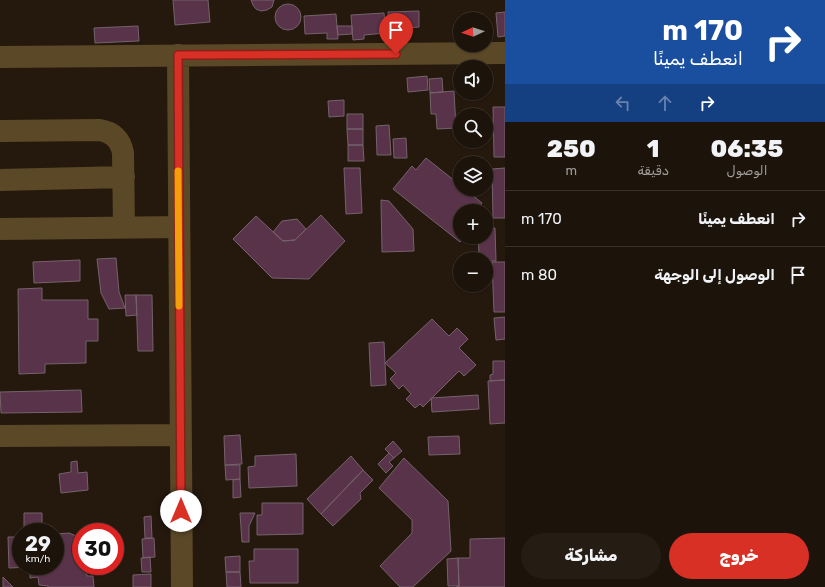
<!DOCTYPE html>
<html lang="ar">
<meta charset="utf-8">
<style>
body{margin:0;font-family:Rubik,Vazirmatn,sans-serif;background:#251c13;color:#f1f3f6;direction:rtl;height:100vh;display:flex;flex-direction:column;font-size:15px;white-space:nowrap}
*{box-sizing:border-box;margin:0}
p{font-size:13px;color:#a09e9c}
.icon{flex:none;width:22px;height:22px;fill:none;stroke:currentColor;stroke-width:2;stroke-linecap:round;stroke-linejoin:round}
.map{position:relative;flex:1;overflow:hidden;direction:ltr}
.sheet{display:flex;flex-direction:column;background:#1c130a;width:320px}
.sheet>*{flex:none}
.hud{background:#1a4fa0;color:#fff;overflow:hidden}
.needle{width:26px;rotate:267deg}
.fabs{position:absolute;left:453px;top:12px;display:grid;gap:8px}
.fabs a{display:grid;place-items:center;width:40px;height:40px;border-radius:50%;background:#1c130a;box-shadow:0 1px 3px #0004,0 0 0 1px #3a322b;font-size:20px}
.speed{position:absolute;left:12px;top:523px;display:flex;gap:8px;font-size:20px;font-weight:700;text-align:center}
.speed>*{display:grid;place-content:center;width:52px;height:52px;border-radius:50%;background:#1c130a;box-shadow:0 1px 3px #0004,0 0 0 1px #3a322b;line-height:1}
.speed small{font-size:10px;font-weight:400}
.speed .limit{border:6px solid #d22;background:#fff;color:#111}
.pin{position:absolute;display:grid;place-items:center;width:34px;height:34px;color:#fff;margin:-41px -17px;border-radius:50% 50% 50% 0;rotate:-45deg;box-shadow:0 0 4px #0007}
.pin .icon{rotate:45deg}
.me{position:absolute;width:44px;margin:-22px;rotate:0deg;stroke-linejoin:round;filter:drop-shadow(0 0 3px #0008)}
.turn{display:flex;align-items:center;gap:14px;height:84px;padding:0 16px;font-size:18px}
.turn .icon{width:52px;height:52px;stroke-width:2.5}
.turn b{display:block;font-size:28px;line-height:34px}
.lanes{display:flex;align-items:center;height:38px;padding:0 16px;background:#0003;justify-content:center;gap:20px;direction:ltr}
.lanes .off{opacity:.35}
.eta{display:flex;justify-content:space-evenly;align-items:center;height:68px;text-align:center}
.eta b{font-size:24px;font-weight:800;line-height:28px}
.button{display:flex;gap:8px;margin-top:auto;padding:8px 16px}
.button a{flex:1;height:46px;border-radius:24px;background:#d93025;color:#fff;font-size:16px;font-weight:800;line-height:46px;text-align:center}
.button a+a{background:#251c13;color:#f1f3f6}
ul{padding:0;list-style:none}
li{display:flex;align-items:center;gap:12px;height:56px;padding:0 16px;border-top:1px solid #3a322b}
li div{flex:1}
li b{display:block;font-size:15px}
li em{font-style:normal}
main{display:flex;flex:1;min-height:0}
.map>svg:first-child{display:block}
.building{fill:#593349;stroke:#75626c}
.lines{fill:none;stroke-linecap:round;stroke-linejoin:round}
.minor{stroke:#5b4827;stroke-width:22}
.route-casing{stroke:#8d1f18;stroke-width:10}
.route{stroke:#d93025;stroke-width:7}
.slow{stroke:#f59e0b;stroke-width:7}
</style>
<main>
<section class="sheet">
<div class="hud">
<div class="turn"><svg class="icon" aria-label="right" viewBox="0 0 24 24"><path d="M7 20v-9h11M14 6l5 5-5 5"/></svg><div><b>170 m</b>انعطف يمينًا</div></div>
<div class="lanes"><svg class="icon off" aria-label="left" viewBox="0 0 24 24"><path d="M17 20v-9H6M10 6l-5 5 5 5"/></svg><svg class="icon off" aria-label="ahead" viewBox="0 0 24 24"><path d="M12 20V5M6 11l6-6 6 6"/></svg><svg class="icon" aria-label="right" viewBox="0 0 24 24"><path d="M7 20v-9h11M14 6l5 5-5 5"/></svg></div>
</div>
<div class="eta">
<div><b>06:35</b><p>الوصول</p></div>
<div><b>1</b><p>دقيقة</p></div>
<div><b>250</b><p>m</p></div>
</div>
<ul>
<li><svg class="icon" aria-label="right" viewBox="0 0 24 24"><path d="M7 20v-9h11M14 6l5 5-5 5"/></svg><div><b>انعطف يمينًا</b></div><em>170 m</em></li>
<li><svg class="icon" aria-label="arrive" viewBox="0 0 24 24"><path d="M6 21V4h12l-3 4 3 4H6"/></svg><div><b>الوصول إلى الوجهة</b></div><em>80 m</em></li>
</ul>
<div class="button"><a>خروج</a><a>مشاركة</a></div>
</section>
<div class="map">
<svg width="505" height="587" viewBox="0 0 505 587">
<rect width="100%" height="100%" fill="#25190e"/>
<!-- building -->
<path class="building" d="M173 0H208L210 22 175 25Z
M251 0H274L272 7 267 10 261 11 256 9 253 5Z
M275 17a13 13 0 1 1 26 0a13 13 0 1 1-26 0Z
M419 11V27L405 28V32L389 33 388 12Z
M505 12V36L498 37 496 13Z
M384 13 386 33 364 35V39L353 40 351 15Z
M336 14 338 39H327V33L305 34 304 16Z
M138 26 139 41 95 43 94 28Z
M337 26H352V34L338 35Z
M427 76 428 90 408 92 407 78Z
M442 78 443 92 430 93 429 79Z
M454 91 456 128 437 129 436 114H431L430 93Z
M344 100V116L329 117 328 101Z
M493 107H505V157H494Z
M347 114H363V129H347Z
M389 125 391 155H377L376 126Z
M347 129H363V145H348Z
M406 138 407 158H394L393 139Z
M348 145H363L364 161H348Z
M426 158 460 185V189H465L482 203 476 211H460V237H464L460 242 393 189 412 166 416 170Z
M344 168H360L362 213 346 214Z
M505 168V218H493L492 169Z
M381 200 389 201 413 229 414 251 382 252Z
M321 215 345 241 309 279 272 278 233 239 256 216 283 241 295 240Z
M297 219 306 229 295 240 283 241 273 232 282 221Z
M486 228H495L496 261H486V259H471V253H479L478 237H486Z
M116 258 119 292 125 308 109 309 101 293 97 259Z
M80 260V281L34 283 33 262Z
M492 262H505V312H494Z
M42 288V300H88V319H98V341H86V363L45 364V373L19 374 18 289Z
M125 295H136L137 315 126 316Z
M136 295H152L153 351H138Z
M505 317V339L496 340 494 318Z
M432 319 449 336 457 328 468 339 459 348 476 365 464 376 459 371 423 407 420 404 415 408 406 399 411 394 403 385 399 389 390 379 396 373 385 363Z
M384 342 386 385 371 386 369 343Z
M493 361H505V380L490 381V375L493 374Z
M505 380V423L490 424 488 381Z
M81 390 82 412 1 413 0 392Z
M478 395 479 409 432 412 431 398Z
M240 435 242 464 225 465 224 436Z
M459 436 460 454 429 455 428 437Z
M393 441 402 451 394 458 385 449Z
M389 453 394 458 389 462 393 466 386 473 378 464Z
M296 454 297 486 249 488 248 467 255 466V456Z
M351 456 363 470 321 514 307 499Z
M404 458 448 501 451 551 413 587H400L380 566 412 533V520L379 488Z
M77 461 78 473 87 472 88 490 61 493 59 474 71 472V462Z
M225 465H240V479L226 480Z
M363 470 373 480 360 493 361 499 333 526 321 514Z
M240 479 241 497 233 498V480Z
M262 503H303V534L257 535V515H262Z
M24 513H42V528H24Z
M240 513H255L249 526V542H242Z
M151 516 152 538H145L144 517Z
M51 529 52 532H29Z
M69 533 81 538V566H86L87 576H93L94 587H48V586L39 585 38 577 30 578V566H55V534Z
M8 537H21V566H30V567L9 568Z
M154 538 155 557 143 558 142 539Z
M505 538V587H457V586H459L458 558H470V539Z
M254 549H298V583H250L249 561H254Z
M240 556V572H226L225 557Z
M150 557 151 572H142L141 558Z
M458 558 459 586H448L447 559Z
M226 572H240L241 587H227Z
M151 574V587H133V575Z
M3 577 13 587H3Z"/>
<g class="lines">
<!-- minor -->
<path class="minor" d="M178 55 182 587
M0 57 505 53
M0 131 99 130C113 132 121 140 123 153L124 227
M0 180 124 177
M0 229 179 227
M0 436 180 435"/>
</g>
<g class="lines">
<defs>
<path id="route" d="M181 511 178 55 396 54"/>
</defs>
<!-- route casing -->
<use href="#route" class="route-casing"/>
<!-- route -->
<use href="#route" class="route"/>
<!-- slow -->
<path class="slow" d="M178 171 179 306"/>
</g>
</svg>
<div class="fabs">
<a><svg class="needle" viewBox="-14 -14 28 28"><path d="M0-13l5 13h-10z" fill="#e53935"/><path d="M0 13l5-13h-10z" fill="#a09e9c"/></svg></a>
<a><svg class="icon" aria-label="sound" viewBox="0 0 24 24"><path d="M4 9h4l5-4v14l-5-4H4zM17 9q2 3 0 6"/></svg></a>
<a><svg class="icon" aria-label="search" viewBox="0 0 24 24"><circle cx="10" cy="10" r="6"/><path d="M15 15l6 6"/></svg></a>
<a><svg class="icon" aria-label="layers" viewBox="0 0 24 24"><path d="M12 4l9 5-9 5-9-5zM3 14l9 5 9-5"/></svg></a>
<a>+</a>
<a>−</a>
</div>
<div class="speed"><div>29<small>km/h</small></div><div class="limit">30</div></div>
<div class="pin" style="left:396px;top:54px;background:#d93025"><svg class="icon" aria-label="arrive" viewBox="0 0 24 24"><path d="M6 21V4h12l-3 4 3 4H6"/></svg></div>
<svg class="me" style="left:181px;top:511px" viewBox="-20 -20 40 40"><circle r="19" fill="#fff"/><path d="M0-13L10 11 0 6-10 11z" fill="#d93025"/></svg>
</div>
</main>
